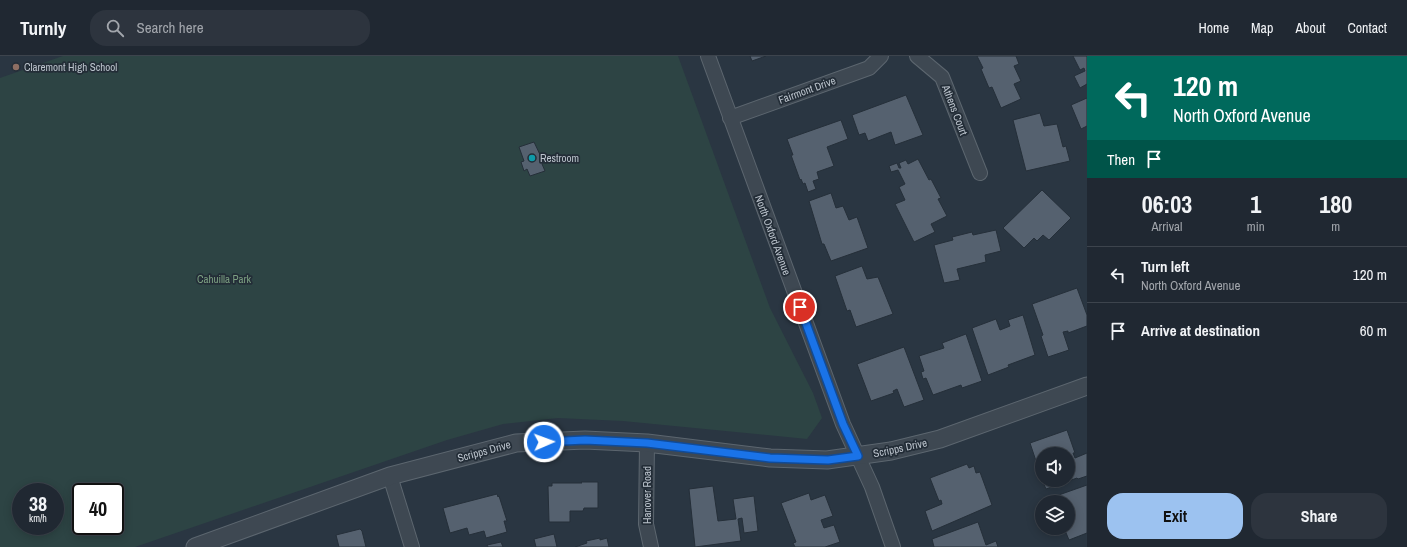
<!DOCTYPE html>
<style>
body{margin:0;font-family:"Archivo Narrow",sans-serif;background:#2d343e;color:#f1f3f6;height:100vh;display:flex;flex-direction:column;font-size:15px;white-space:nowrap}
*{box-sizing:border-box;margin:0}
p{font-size:13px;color:#a2a6ac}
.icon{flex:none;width:22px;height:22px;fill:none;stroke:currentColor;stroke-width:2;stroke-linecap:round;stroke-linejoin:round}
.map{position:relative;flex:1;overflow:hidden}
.details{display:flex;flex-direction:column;background:#202832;width:320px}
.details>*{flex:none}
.top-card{background:#00695c;color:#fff;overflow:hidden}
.controls{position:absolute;left:1035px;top:391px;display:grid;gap:8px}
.controls a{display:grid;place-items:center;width:40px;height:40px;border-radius:50%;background:#202832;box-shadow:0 2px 10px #0003,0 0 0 1px #3d444d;font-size:20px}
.speed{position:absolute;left:12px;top:427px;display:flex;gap:8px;font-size:20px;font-weight:700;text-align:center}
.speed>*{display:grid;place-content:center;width:52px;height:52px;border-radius:50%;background:#202832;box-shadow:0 2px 10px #0003,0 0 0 1px #3d444d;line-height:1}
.speed small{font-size:10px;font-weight:400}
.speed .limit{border:2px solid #111;border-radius:6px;background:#fff;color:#111}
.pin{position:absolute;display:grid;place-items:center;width:34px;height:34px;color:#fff;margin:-17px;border:2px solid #fff;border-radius:50%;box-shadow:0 1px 4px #0007}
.me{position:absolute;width:44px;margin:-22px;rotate:88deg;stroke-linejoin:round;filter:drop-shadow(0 0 3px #0008)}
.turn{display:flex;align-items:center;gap:14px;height:84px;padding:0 20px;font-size:18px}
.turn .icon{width:52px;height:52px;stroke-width:2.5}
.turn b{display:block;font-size:28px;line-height:34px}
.then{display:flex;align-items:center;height:38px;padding:0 20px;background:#0003;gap:8px;font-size:15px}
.eta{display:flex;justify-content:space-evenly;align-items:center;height:68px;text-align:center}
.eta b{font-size:24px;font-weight:700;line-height:28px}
.cta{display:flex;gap:8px;margin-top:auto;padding:8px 20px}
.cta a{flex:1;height:46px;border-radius:16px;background:#9cc2f0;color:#111;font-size:16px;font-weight:700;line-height:46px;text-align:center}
.cta a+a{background:#2d343e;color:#f1f3f6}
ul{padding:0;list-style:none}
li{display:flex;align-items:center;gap:12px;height:56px;padding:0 20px;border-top:1px solid #3d444d}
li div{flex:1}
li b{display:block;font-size:15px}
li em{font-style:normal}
header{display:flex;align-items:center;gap:24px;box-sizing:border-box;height:56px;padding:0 20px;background:#202832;border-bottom:1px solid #3d444d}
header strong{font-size:19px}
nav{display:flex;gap:22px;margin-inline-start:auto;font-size:14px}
.search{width:280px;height:36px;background:#2d343e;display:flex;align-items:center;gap:10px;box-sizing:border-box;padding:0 14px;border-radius:16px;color:#a2a6ac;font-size:15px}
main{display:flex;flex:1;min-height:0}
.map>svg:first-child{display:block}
.green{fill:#2d4444;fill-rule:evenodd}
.building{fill:#55616f;stroke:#252f39}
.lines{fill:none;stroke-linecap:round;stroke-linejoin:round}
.minor-casing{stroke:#5c666f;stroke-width:16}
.tertiary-casing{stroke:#5c666f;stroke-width:19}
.minor{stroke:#3e4852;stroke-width:14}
.tertiary{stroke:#3e4852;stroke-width:17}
.route-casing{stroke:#114b97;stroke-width:10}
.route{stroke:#1a73e8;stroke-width:7}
.education-dot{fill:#8d6e63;stroke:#232d37;stroke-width:1.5}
.culture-dot{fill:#0f9aa8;stroke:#232d37;stroke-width:1.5}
.labels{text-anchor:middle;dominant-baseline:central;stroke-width:3.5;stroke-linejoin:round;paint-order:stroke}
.poi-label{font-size:11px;fill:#bbc3cc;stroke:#232d37;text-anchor:start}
.street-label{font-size:11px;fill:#bbc3cc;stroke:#232d37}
.park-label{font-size:11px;fill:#7c9f82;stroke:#232d37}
</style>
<header>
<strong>Turnly</strong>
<div class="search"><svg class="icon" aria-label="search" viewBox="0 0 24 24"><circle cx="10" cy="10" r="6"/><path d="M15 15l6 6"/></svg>Search here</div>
<nav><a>Home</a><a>Map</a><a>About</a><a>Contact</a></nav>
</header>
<main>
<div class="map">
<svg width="1087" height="491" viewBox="0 0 1087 491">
<rect width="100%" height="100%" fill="#2a3642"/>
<!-- green -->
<path class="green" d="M63 0H678L770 252 813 337 822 362 807 383 623 365 558 362 503 368 447 384 135 491H0V22ZM21 436H55V470H21ZM81 436H115V470H81Z"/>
<!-- building -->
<path class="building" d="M750 0H766L752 5Z
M977 0H1016L1019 8 1014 10 1021 25 1014 28 1021 43 1001 52 992 31 989 32 981 13 983 12Z
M1073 0H1087V28L1080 32 1074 20 1085 15 1084 12 1080 14Z
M906 39 923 79 895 89 891 76 868 85 865 77 859 79 852 59Z
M1087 42V70L1081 73 1071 49Z
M1040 57 1044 70 1057 68 1063 91 1066 90 1070 105 1026 115 1013 64Z
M841 64 848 83 827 91 834 110 817 116 819 123 813 125 816 133 808 136 805 127 803 128 801 123 800 124 791 99H793L787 83Z
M534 86 544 107 542 108 545 115 530 120 527 113 524 115 521 106 524 105 519 91Z
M918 103 929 124 931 123 941 142 938 143 947 160 931 168 935 176 914 186 895 148 905 144 899 131 905 128 898 114 891 116 889 110 897 107 899 112H901L899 107 906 104 908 108Z
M1042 134 1071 162 1049 184 1043 179 1037 185 1034 182 1024 192 1003 172Z
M831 137 836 152 843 150 849 164 857 161 868 192 831 205 824 188H822L809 145Z
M996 174 1001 195 985 199 986 206 957 213 960 224 944 227 934 189 953 184 952 181 972 176 973 179Z
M862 210 867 223 878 221 893 258 856 271 850 254 847 255 835 220Z
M1077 232 1087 259V270L1068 277V275L1063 276 1069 294 1048 301 1041 280 1043 279 1032 248Z
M1023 259 1035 299 1008 309 1009 311 988 319 972 272 996 263 1000 274 1010 270 1008 264Z
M966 278 982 325 962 332 961 329 933 339 926 322 923 323 921 316 924 315 919 300 944 292 942 287Z
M904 291 924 344 904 351 897 333 893 335 894 337 871 345 857 308Z
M1067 374 1075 397H1073L1075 402 1087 397V420L1078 423 1077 422 1046 433 1042 424H1068V398H1042V423L1030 387Z
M967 408 969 412 974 410 976 417 980 416 992 449 932 475 925 455 942 448 941 444 939 445 930 422Z
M581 426H598V452H584L583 455H570V466H549L548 430H552V427H582Z
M1087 429V477L1069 484 1064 472H1068V446H1055L1053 441Z
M713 430 718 465 736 463 733 443 754 440 758 475 744 477 742 462 738 463 741 485 695 491 689 433Z
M809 437 811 444 825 439 833 460 821 464 824 472 834 469 840 486 825 491H795L793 487 796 486 781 447Z
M497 438 498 441 499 440 507 465H504L507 476 486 482 484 475 469 479 467 472 450 477 443 452Z
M978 466 986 489 996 485 998 491H934L932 483Z
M360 473 362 475 366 491H339L336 479Z
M554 478 557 491H536L534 483Z
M600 482V484L607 482 609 491H575L587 487 586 485Z
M501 486 503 491H488L487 489Z"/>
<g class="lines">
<defs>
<path id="minor" d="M708 0 843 368 872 431 893 491
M917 0 942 21 980 117
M730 62 869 12 881 0
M647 387 646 468 651 491
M390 420 412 491"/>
<path id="tertiary" d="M195 491 390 420 516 387 585 384 647 387 770 402 827 404 891 395 940 383 1087 330"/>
</defs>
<!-- minor casing -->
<use href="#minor" class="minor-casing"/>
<!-- tertiary casing -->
<use href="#tertiary" class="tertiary-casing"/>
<!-- minor -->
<use href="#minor" class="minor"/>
<!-- tertiary -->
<use href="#tertiary" class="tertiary"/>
</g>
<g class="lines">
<defs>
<path id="route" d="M544 386 585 384 647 387 770 402 828 404 858 400 843 368 800 251"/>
</defs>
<!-- route casing -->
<use href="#route" class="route-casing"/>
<!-- route -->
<use href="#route" class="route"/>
</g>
<!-- markers -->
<circle class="education-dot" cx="16" cy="11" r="4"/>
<circle class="culture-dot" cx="532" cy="102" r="4"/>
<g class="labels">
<!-- poi labels -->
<g class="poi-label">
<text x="24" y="11">Claremont High School</text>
<text x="540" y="102">Restroom</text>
</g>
<!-- street labels -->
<g class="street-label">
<text transform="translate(807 34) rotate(-20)">Fairmont Drive</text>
<text transform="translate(955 54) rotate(69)">Athens Court</text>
<text transform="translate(773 179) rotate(70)">North Oxford Avenue</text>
<text transform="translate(900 392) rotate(-12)">Scripps Drive</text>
<text transform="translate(484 395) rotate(-15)">Scripps Drive</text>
<text transform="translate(647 439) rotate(-90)">Hanover Road</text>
</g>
<!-- park labels -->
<g class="park-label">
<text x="224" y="223">Cahuilla Park</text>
</g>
</g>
</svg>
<div class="controls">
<a><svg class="icon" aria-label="sound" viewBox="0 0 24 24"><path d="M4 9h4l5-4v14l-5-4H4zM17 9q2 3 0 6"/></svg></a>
<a><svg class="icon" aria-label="layers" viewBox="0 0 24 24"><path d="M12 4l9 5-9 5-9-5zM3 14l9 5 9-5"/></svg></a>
</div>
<div class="speed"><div>38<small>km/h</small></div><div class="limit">40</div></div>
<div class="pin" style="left:800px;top:251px;background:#d93025"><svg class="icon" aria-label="arrive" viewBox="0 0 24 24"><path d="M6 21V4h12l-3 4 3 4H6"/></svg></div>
<svg class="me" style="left:544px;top:386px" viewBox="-20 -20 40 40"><circle r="17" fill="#1a73e8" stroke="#fff" stroke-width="3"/><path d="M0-11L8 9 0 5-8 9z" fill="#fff"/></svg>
</div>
<section class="details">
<div class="top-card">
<div class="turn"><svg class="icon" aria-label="left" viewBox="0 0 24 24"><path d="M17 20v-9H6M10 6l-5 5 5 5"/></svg><div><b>120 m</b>North Oxford Avenue</div></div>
<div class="then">Then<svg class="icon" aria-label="arrive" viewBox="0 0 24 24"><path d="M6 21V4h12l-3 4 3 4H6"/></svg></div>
</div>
<div class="eta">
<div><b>06:03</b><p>Arrival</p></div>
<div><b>1</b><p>min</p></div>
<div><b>180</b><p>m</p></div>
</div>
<ul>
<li><svg class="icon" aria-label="left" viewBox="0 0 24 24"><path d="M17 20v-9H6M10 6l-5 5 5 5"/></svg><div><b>Turn left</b><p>North Oxford Avenue</p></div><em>120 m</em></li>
<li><svg class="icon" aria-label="arrive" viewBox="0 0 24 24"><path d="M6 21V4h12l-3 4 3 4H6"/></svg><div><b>Arrive at destination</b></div><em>60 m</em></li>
</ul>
<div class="cta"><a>Exit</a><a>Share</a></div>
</section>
</main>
